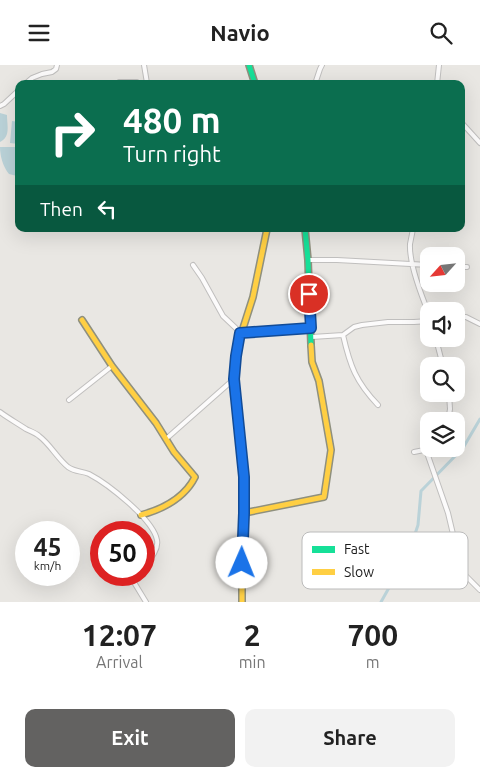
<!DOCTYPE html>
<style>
body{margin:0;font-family:Ubuntu,sans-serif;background:#f2f2f2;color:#222;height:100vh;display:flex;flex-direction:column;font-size:19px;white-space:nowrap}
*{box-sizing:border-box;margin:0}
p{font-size:16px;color:#767676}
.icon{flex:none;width:28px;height:28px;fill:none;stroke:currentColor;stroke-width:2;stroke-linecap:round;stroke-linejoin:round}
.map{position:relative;height:537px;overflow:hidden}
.drawer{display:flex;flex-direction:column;background:#fff;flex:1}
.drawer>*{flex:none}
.banner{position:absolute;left:15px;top:15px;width:450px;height:152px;border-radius:10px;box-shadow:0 5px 20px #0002;background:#0b6e4f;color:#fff;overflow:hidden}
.needle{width:32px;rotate:243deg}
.fabs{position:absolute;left:420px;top:182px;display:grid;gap:10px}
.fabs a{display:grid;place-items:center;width:45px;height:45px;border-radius:10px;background:#fff;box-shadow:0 5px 20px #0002;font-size:25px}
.speed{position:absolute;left:15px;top:456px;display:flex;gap:10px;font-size:25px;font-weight:700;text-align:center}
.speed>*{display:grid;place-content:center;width:65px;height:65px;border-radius:50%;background:#fff;box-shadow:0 5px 20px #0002;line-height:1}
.speed small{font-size:12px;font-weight:400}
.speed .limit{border:8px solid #d22;background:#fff;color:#111}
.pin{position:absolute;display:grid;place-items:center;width:42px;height:42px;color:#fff;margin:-21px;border:2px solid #fff;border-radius:50%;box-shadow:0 1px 5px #0007}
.me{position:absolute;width:55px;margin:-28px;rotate:1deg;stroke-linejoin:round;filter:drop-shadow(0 0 4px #0008)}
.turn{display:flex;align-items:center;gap:18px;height:105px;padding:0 25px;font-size:22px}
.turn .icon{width:65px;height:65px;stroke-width:2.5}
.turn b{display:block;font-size:35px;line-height:42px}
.then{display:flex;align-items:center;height:48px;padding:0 25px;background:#0003;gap:10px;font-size:19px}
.eta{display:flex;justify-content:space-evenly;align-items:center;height:85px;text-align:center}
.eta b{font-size:30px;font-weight:700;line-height:35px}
.button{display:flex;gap:10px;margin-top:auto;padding:10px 25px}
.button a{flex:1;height:58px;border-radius:10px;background:#636261;color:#fff;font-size:20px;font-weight:700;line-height:58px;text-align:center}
.button a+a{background:#f2f2f2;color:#222}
header{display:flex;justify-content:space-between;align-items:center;height:65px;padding:0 25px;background:#fff;font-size:22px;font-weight:700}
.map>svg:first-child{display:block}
.water{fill:#bad2d8}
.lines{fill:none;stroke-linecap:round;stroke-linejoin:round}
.canal{stroke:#bad2d8;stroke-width:3}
.street-casing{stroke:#c0bfbe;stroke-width:6}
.fast-casing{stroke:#8f907e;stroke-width:8}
.slow-casing{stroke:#8f907e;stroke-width:8}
.street{stroke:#fcfbfb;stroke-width:4}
.fast{stroke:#16e098;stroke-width:5}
.slow{stroke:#ffcf43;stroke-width:5}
.route-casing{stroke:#114b97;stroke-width:12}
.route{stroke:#1a73e8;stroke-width:9}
.key{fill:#fff;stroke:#bbb;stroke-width:1}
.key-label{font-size:14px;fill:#1b1b1b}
</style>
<header><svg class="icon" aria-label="menu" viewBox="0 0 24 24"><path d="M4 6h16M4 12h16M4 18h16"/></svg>Navio<svg class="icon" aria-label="search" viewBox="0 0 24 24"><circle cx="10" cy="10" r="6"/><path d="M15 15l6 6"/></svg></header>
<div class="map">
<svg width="480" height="537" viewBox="0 0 480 537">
<rect width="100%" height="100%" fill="#e9e7e3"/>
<!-- water -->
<path class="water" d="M0 48 7 50C7 60 11 72 0 77Z
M12 56 19 57V79L10 78Z
M0 82H19V108L17 111 9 109C3 102 0 91 0 82Z"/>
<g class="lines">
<!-- canal -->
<path class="canal" d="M381 537 409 487 418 460 421 426 463 383 480 354"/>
<defs>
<path id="street" d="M144 0 147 18
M25 19 32 13 42 9 52 7 56 4 57 0
M117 19 119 17H137L139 19
M315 19 320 4 322 0
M437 19 439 0
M0 41 4 39 19 25
M461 57 480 78
M413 164C412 169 411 174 410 179 409 197 422 232 429 249
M308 195H337L429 200
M193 200 202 213 223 251 241 268 311 263
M456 202H467
M456 252H466L480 259
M343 270 354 262 362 260 388 257H414L429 256
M312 272 343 270C350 301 356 317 378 340
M436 274 443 301
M69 335 112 301
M0 347C8 353 17 358 26 364 30 366 36 368 39 371 50 379 57 393 68 402 75 407 82 406 89 409 108 419 153 454 157 475 159 485 150 495 144 501
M448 356 450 344 449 329
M166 374 234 314
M426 385 448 448 457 486 463 506 466 511 480 525
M414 387 429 384
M134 510 132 514 146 537"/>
<path id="fast" d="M249 0 255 19
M305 164 308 195 311 280"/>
<path id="slow" d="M82 255 112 301 156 358 174 387 195 412C184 434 163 444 141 450
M244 448 324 432 331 385 319 316 312 297 311 280
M242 537V482L244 448V412L234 314 238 279 253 232 267 164"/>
</defs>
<!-- street casing -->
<use href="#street" class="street-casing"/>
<!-- fast casing -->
<use href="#fast" class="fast-casing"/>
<!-- slow casing -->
<use href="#slow" class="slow-casing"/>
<!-- street -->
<use href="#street" class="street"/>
<!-- fast -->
<use href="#fast" class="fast"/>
<!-- slow -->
<use href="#slow" class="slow"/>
</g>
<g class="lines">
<defs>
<path id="route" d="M242 498 244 448V412L234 314 236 291 240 268 311 263 309 229"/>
</defs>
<!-- route casing -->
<use href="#route" class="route-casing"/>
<!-- route -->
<use href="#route" class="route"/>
</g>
<!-- legend -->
<rect x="302" y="467" width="166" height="57" rx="8" class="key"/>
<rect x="312" y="481" width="23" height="7" fill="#16e098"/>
<rect x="312" y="504" width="23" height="6" fill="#ffcf43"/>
<g class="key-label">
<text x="344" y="489">Fast</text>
<text x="344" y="512">Slow</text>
</g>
</svg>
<div class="fabs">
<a><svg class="needle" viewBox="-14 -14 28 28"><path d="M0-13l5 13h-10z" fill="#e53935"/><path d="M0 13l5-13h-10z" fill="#767676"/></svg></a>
<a><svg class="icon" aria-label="sound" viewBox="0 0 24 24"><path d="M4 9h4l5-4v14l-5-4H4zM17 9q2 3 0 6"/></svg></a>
<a><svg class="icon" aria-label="search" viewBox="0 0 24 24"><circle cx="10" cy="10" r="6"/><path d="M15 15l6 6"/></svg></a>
<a><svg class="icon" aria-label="layers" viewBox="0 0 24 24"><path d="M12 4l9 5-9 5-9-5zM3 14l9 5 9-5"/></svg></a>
</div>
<div class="speed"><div>45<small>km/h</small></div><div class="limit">50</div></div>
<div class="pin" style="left:309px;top:229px;background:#d93025"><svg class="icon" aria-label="arrive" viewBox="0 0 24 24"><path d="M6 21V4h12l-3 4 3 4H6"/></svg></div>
<svg class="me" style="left:242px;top:498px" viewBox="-20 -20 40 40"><circle r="19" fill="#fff"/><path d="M0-13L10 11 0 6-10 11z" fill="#1a73e8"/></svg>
<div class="banner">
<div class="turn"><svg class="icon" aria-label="right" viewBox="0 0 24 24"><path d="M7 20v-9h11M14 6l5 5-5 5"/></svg><div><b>480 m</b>Turn right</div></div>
<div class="then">Then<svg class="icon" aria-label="left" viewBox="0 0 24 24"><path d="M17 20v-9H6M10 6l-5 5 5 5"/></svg></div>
</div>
</div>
<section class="drawer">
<div class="eta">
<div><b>12:07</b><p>Arrival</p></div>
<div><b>2</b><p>min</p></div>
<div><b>700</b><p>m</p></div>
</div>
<div class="button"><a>Exit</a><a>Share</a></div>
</section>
